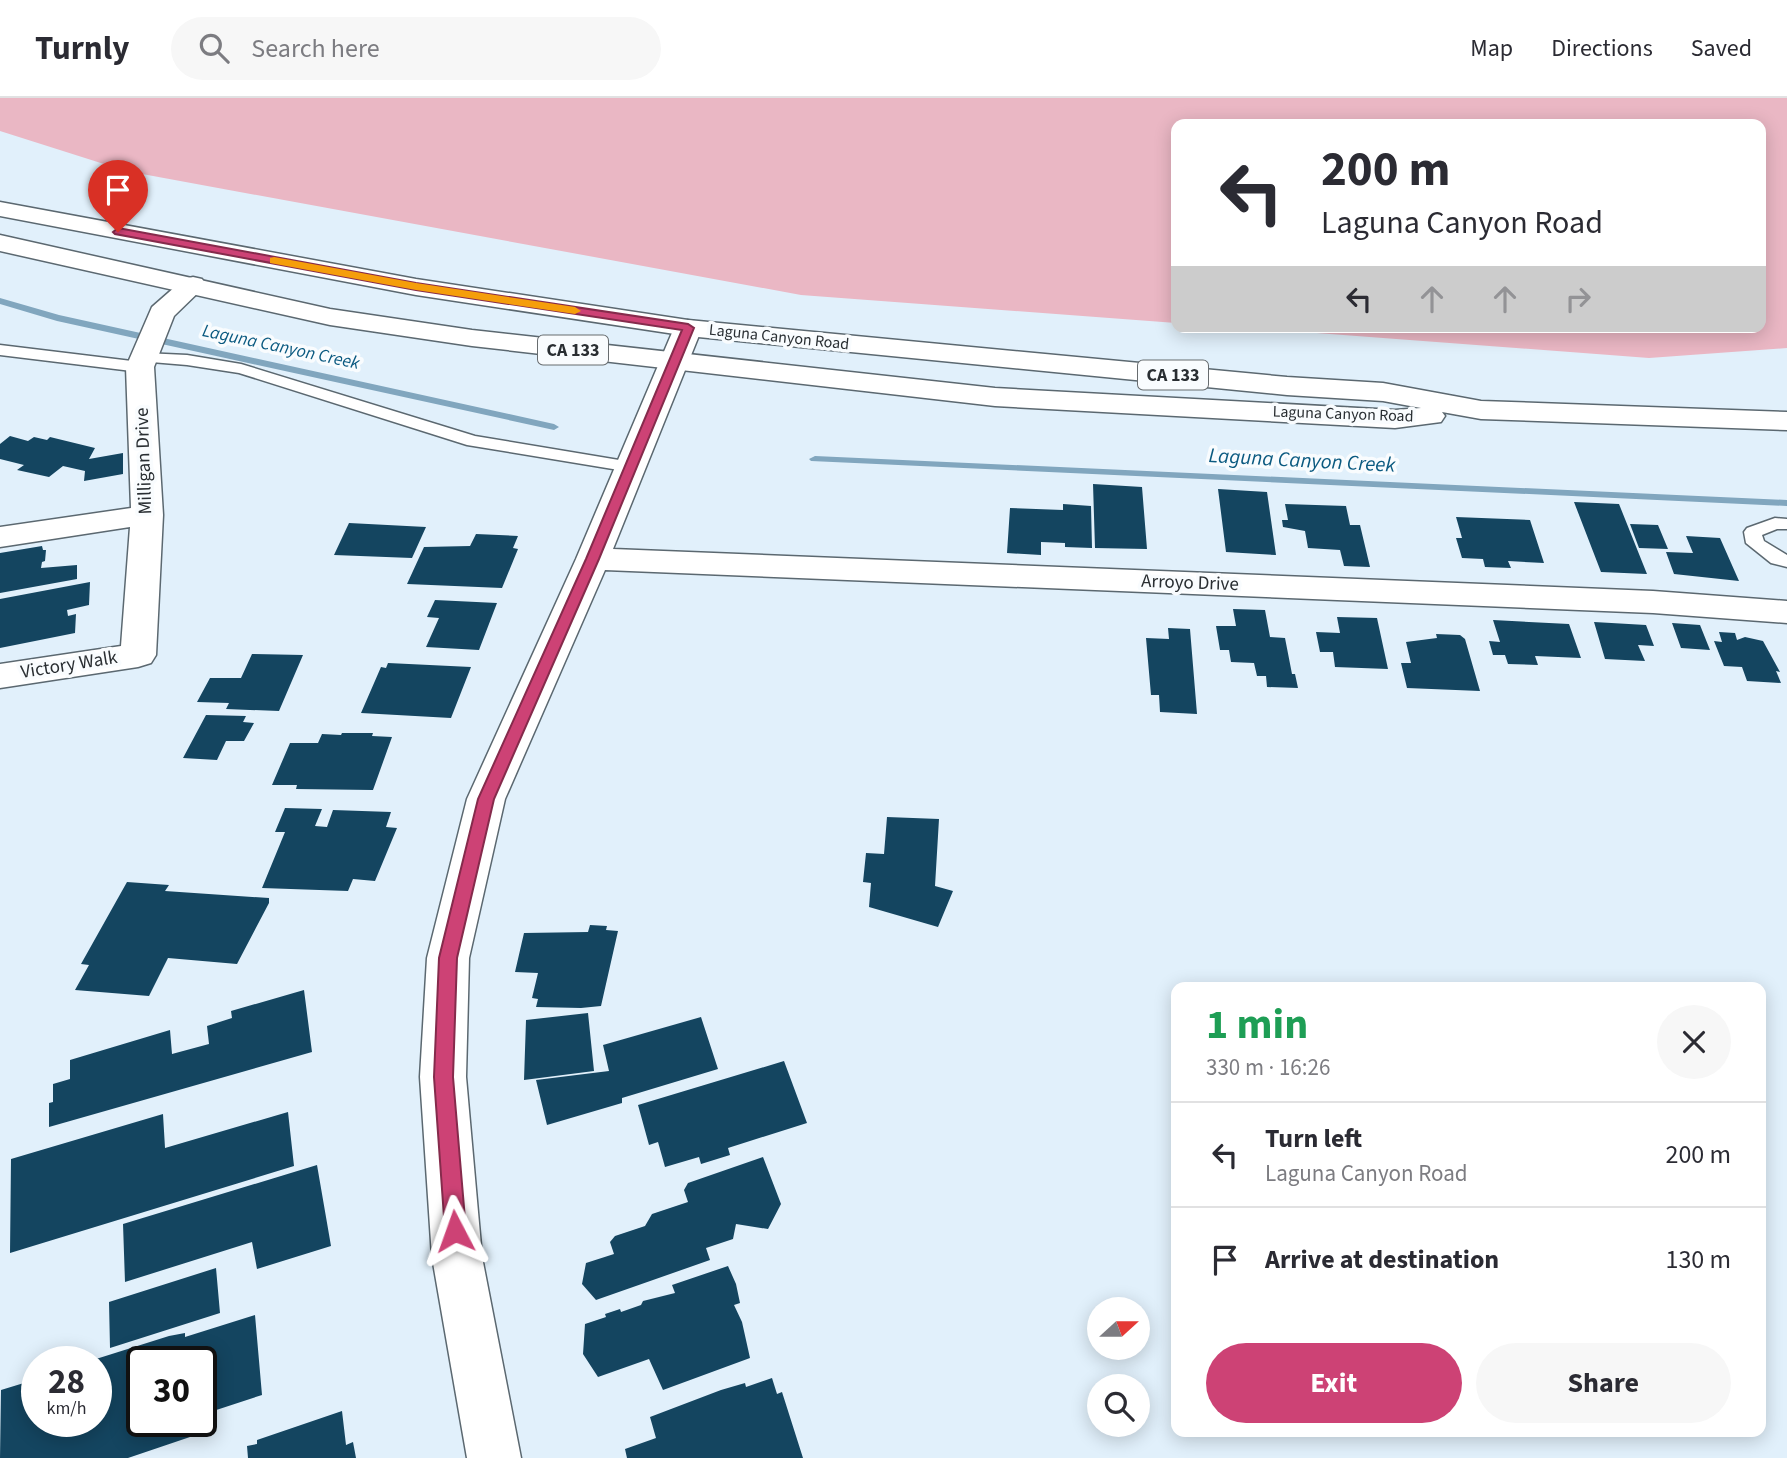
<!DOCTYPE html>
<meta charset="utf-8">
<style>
body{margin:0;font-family:"Source Sans 3",sans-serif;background:#f7f7f7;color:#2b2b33;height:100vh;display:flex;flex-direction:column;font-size:26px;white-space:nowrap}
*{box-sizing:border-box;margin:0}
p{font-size:23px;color:#7c7c81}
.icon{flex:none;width:38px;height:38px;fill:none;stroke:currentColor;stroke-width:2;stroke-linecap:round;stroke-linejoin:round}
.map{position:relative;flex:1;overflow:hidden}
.panel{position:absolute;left:1171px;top:884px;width:595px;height:455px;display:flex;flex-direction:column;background:#fff;border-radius:14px;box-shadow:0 4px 18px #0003}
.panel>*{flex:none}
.top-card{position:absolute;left:1171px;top:21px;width:595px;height:214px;border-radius:14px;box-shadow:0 4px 18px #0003;background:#fff;color:#2b2b33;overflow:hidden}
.needle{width:46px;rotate:69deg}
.fabs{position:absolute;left:1087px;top:1199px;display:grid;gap:14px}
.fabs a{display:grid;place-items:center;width:63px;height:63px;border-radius:50%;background:#fff;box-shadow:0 4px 18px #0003;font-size:35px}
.speed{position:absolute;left:21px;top:1248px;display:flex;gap:14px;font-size:35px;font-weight:700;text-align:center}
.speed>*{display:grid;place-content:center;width:91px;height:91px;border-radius:50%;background:#fff;box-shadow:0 4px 18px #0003;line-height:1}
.speed small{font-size:18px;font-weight:400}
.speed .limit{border:4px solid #111;border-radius:10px;background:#fff;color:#111}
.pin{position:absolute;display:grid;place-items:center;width:60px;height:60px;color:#fff;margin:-72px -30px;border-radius:50% 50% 50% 0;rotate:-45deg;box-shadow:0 0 7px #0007}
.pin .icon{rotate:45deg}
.me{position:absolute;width:77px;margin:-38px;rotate:356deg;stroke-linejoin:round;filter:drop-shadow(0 0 5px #0008)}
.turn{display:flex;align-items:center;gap:24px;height:147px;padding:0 35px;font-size:32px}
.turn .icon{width:91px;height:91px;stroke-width:2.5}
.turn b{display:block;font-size:49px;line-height:60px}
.lanes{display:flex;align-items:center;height:66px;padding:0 35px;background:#0003;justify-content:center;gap:35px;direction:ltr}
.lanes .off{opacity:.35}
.round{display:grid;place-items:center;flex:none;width:74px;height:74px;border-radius:37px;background:#f7f7f7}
.summary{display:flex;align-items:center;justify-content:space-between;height:119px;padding:0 35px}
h1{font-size:42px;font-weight:700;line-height:52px;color:#1e9e55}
.cta{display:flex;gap:14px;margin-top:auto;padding:14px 35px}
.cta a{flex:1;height:80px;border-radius:42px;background:#cd4275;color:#fff;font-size:28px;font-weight:700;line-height:80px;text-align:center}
.cta a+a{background:#f7f7f7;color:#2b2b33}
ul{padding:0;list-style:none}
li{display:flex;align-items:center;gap:21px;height:105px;padding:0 35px;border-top:2px solid #e1e1e2}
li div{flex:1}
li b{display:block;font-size:26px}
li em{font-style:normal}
header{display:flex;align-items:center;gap:42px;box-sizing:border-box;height:98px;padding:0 35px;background:#fff;border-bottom:2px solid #e1e1e2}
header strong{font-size:33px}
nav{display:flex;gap:38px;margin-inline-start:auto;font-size:24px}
.search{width:490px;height:63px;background:#f7f7f7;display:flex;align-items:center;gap:18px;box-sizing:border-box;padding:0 24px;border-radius:38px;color:#7c7c81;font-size:26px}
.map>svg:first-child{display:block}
.green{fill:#eab7c4}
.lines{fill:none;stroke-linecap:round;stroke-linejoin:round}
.stream{fill:#81a6be;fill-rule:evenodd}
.building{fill:#144560}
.lane-casing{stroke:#5b6870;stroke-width:3}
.street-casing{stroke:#5b6870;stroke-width:3}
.primary-casing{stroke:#5b6870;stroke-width:3}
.lane{fill:#fff;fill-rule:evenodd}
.street{fill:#fff;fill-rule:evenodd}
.primary{fill:#fff;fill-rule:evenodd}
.route{fill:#cd4275;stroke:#852b4c;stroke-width:2}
.slow{fill:#f59e0b}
.labels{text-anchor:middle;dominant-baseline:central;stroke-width:7;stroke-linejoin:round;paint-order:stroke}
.far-street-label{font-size:16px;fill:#292e32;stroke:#f9fcfe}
.far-water-label{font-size:18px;font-style:italic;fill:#0b5a80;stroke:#f9fcfe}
.shield{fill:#f9fcfe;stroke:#676c6f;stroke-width:2}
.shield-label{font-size:18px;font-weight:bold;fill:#292e32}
.street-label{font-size:19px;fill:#292e32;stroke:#f9fcfe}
.water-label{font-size:21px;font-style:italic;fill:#0b5a80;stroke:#f9fcfe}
</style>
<header>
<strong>Turnly</strong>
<div class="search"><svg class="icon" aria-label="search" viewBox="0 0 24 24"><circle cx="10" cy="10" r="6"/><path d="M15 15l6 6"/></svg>Search here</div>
<nav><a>Map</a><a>Directions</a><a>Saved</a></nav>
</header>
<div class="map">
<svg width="1787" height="1360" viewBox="0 0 1787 1360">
<rect width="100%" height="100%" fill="#e1f0fb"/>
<!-- green -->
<path class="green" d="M0 0H1787V250L1649 260 1238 229H1760V26H1176V225L801 197 126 73 0 33Z"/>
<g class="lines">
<!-- stream -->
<path class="stream" d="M0 200 59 217 554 326 559 329 554 332 57 223 0 206Z
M815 358 1787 402V408L811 363 809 361Z"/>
</g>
<!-- building -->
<path class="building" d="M10 338 28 343 34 339 47 342 50 339 95 350 89 361 123 355V376L84 383 85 373 63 368 49 379 17 372 24 367 0 361V346Z
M1093 386 1142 389 1147 451 1095 450Z
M1218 391 1267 394 1276 457 1226 454Z
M1574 404 1619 406 1647 476 1601 474Z
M1063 406 1091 408 1092 450 1065 449V445L1041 444V457L1007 455 1010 410 1063 412Z
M1285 406 1346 408 1350 427H1360L1370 469 1344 468 1340 452 1308 450 1305 433 1283 429 1282 422H1288Z
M1456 419 1530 422 1544 465 1508 463 1511 470 1485 469 1483 461 1462 460 1456 440H1462Z
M349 425 426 429 412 460 334 457Z
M1630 426 1658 427 1668 451 1639 450Z
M476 436 518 438 513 450 518 451 502 490 407 486 424 449 470 448Z
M1686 438 1720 440 1739 483 1674 476 1666 454 1693 455Z
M42 448 43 452H46L45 463 42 464 41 470 77 467V481L0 495V455Z
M90 484 89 507 67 512 68 518 76 516 75 535 0 550V501Z
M435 502 497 505 479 552 426 549 439 520 427 519Z
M1233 511 1265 512 1270 539 1285 540 1292 576H1295L1298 590 1267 589 1266 578H1257L1254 565 1231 564 1229 552H1220L1216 528H1236Z
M1337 519 1377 520 1388 571 1335 569 1333 554H1320L1316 534 1340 535Z
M1493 522 1569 526 1581 560 1535 558 1538 567 1508 566 1505 557H1493L1489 543 1500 544Z
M1594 524 1646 527 1654 548 1638 547 1645 563 1605 561Z
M1672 525 1700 527 1710 552 1681 550Z
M1168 530 1190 531 1197 616 1160 614 1159 597H1151L1146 540 1169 541Z
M1719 534 1735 535 1737 542 1745 539 1763 543 1780 574 1776 573 1781 585 1747 583 1742 569 1724 568 1714 543 1722 544Z
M1436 536 1460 537 1465 541 1480 593 1407 590 1401 565H1411L1406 544 1437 540Z
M252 556 303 557 279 613 226 611 229 605 197 604 210 580H241Z
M388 565 471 569 451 620 361 615 381 569 386 570Z
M206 617 246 618 243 624 254 625 244 643H226L217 662 183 660Z
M342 635H373L372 638 392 639 373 692 296 691 297 687H272L290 645H318L322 636 341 637Z
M285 710 322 711 315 728 327 729 333 712 391 714 386 729 397 730 375 783 353 781 348 793 262 790 285 734H275Z
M887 719 939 721 935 788 953 793 938 829 869 809 871 785 863 784 866 755 884 756Z
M127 784 169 787 165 793 269 800V805L237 866 168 860 149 898 75 892 89 867 81 866Z
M590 827 607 828 606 832 618 833 601 908 581 910 536 909 538 901 532 900 538 875 515 874 524 835 588 834Z
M304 892 312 954 49 1029V1005L53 1004V986L70 981V962L170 932 172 956 209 946 207 928 232 920 231 913Z
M588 915 594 973 524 982 526 922Z
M701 919 718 971 622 1000V1005L547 1027 536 982 609 973 603 947Z
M784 963 807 1025 728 1050 730 1057 701 1066 699 1059 665 1069 658 1044 649 1047 638 1007Z
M288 1014 294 1068 10 1155 11 1061 163 1016 165 1050Z
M763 1059 781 1106 768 1131 736 1126 733 1141 706 1150 710 1162 596 1202 582 1186 586 1165 614 1156 610 1144 615 1138 645 1128 652 1116 688 1104 684 1092 688 1085Z
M317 1067 331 1148 257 1171 252 1144 125 1184 123 1126Z
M728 1168 736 1186 740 1205 734 1207 742 1224 750 1260 663 1292 649 1261 598 1279 583 1256 585 1226 606 1219 605 1216 620 1211 621 1214 641 1207 643 1203 675 1195 672 1187Z
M216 1170 220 1215 110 1250 109 1204Z
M255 1217 262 1297 201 1317V1264H142V1323H190V1339L128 1360H0L1 1292 37 1281V1323H96V1261L169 1238 185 1235V1239Z
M772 1280 777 1296 782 1294 803 1360H627L625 1351 656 1340 650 1319 721 1292 745 1285 746 1289Z
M342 1313 346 1347 353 1344 356 1360H248L247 1348 257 1346V1342Z"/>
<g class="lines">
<defs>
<path id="lane" d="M0 247 140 264 148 269 140 274 0 257Z
M144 255 187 257 241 266 475 338 631 364 639 369 631 374 467 347 239 275 187 267 139 263 136 260 139 257Z
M1775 420 1787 421V431H1777L1762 437 1764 443 1787 457V469L1771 465 1746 445 1744 434 1747 430Z"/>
<path id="street" d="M193 179 202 181 206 187 174 218 154 269 163 417 156 557 151 565 138 569 0 590V566L121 548 130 429 0 449V429L131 410 126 269 152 209 184 181Z
M688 222 698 224 702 230 613 451 1653 493 1787 503V525L1653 515 605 472 505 701 469 860 466 979 482 1159 521 1360H467L432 1159 420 979 427 860 467 701 576 461 674 230 678 224Z"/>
<path id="primary" d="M0 104 416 181 688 222 1287 279 1383 285 1481 303 1787 314V332L1481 321 1442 314 1445 318 1441 324 1395 330 995 308 472 248 330 227 0 153V137L330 211 472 232 995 290 1395 312 1421 310 1383 303 1287 297 688 238 416 197 0 118Z"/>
</defs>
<!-- lane casing -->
<use href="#lane" class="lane-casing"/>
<!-- street casing -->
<use href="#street" class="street-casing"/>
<!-- primary casing -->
<use href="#primary" class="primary-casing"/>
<!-- lane -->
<use href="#lane" class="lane"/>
<!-- street -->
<use href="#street" class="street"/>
<!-- primary -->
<use href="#primary" class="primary"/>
</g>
<!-- route -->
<path class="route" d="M118 130 416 185 688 226 694 230 599 461 494 701 457 860 453 979 466 1133 463 1140 455 1143 448 1140 445 1133 434 979 439 860 478 701 586 461 682 232 416 192 115 136 113 134Z"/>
<!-- slow -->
<path class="slow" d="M274 159 416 185 575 209 581 213 575 216 416 192 270 165V160Z"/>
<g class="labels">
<!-- far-street labels -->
<g class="far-street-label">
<text transform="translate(779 239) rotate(6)">Laguna Canyon Road</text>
<text transform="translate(1343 316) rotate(2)">Laguna Canyon Road</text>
</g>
<!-- far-water labels -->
<g class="far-water-label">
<text transform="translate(281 249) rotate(12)">Laguna Canyon Creek</text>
</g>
<!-- shield labels -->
<g class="shield">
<rect x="538" y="237.5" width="70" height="29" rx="5"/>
<rect x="1138" y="262.5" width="70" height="29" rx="5"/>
</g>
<g class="shield-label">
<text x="573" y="252">CA 133</text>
<text x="1173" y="277">CA 133</text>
</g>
<!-- street labels -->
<g class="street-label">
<text transform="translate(144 363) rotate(-92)">Milligan Drive</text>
<text transform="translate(1190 485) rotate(2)">Arroyo Drive</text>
<text transform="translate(69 567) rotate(-9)">Victory Walk</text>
</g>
<!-- water labels -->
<g class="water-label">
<text transform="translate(1302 362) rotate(3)">Laguna Canyon Creek</text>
</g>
</g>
</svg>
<div class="fabs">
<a><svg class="needle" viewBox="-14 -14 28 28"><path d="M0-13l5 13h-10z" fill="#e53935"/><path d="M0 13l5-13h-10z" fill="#7c7c81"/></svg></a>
<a><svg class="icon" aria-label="search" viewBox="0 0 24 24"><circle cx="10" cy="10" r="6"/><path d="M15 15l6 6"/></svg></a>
</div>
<div class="speed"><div>28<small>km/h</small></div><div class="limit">30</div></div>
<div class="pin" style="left:118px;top:134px;background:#d93025"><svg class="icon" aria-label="arrive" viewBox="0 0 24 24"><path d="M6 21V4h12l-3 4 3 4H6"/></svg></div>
<svg class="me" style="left:455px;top:1133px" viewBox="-20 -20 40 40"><path d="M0-17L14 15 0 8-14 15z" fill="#cd4275" stroke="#fff" stroke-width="4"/></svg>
<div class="top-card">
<div class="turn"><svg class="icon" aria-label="left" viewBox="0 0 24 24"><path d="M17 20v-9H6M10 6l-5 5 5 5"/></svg><div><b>200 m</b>Laguna Canyon Road</div></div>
<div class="lanes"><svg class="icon" aria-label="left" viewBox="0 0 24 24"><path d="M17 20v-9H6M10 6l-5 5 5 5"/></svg><svg class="icon off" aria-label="ahead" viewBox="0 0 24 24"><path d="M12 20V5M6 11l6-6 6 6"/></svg><svg class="icon off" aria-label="ahead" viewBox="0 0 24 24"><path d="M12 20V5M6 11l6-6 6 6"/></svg><svg class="icon off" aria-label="right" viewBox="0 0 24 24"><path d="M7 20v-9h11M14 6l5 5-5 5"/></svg></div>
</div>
<section class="panel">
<div class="summary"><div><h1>1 min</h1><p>330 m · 16:26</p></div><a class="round"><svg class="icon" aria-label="close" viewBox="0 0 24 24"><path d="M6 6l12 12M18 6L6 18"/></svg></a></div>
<ul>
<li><svg class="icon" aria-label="left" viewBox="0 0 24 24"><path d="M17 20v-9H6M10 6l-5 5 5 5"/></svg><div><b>Turn left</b><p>Laguna Canyon Road</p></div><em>200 m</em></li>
<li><svg class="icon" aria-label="arrive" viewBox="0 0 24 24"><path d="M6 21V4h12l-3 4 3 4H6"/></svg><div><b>Arrive at destination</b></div><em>130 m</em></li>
</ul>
<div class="cta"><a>Exit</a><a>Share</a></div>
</section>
</div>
